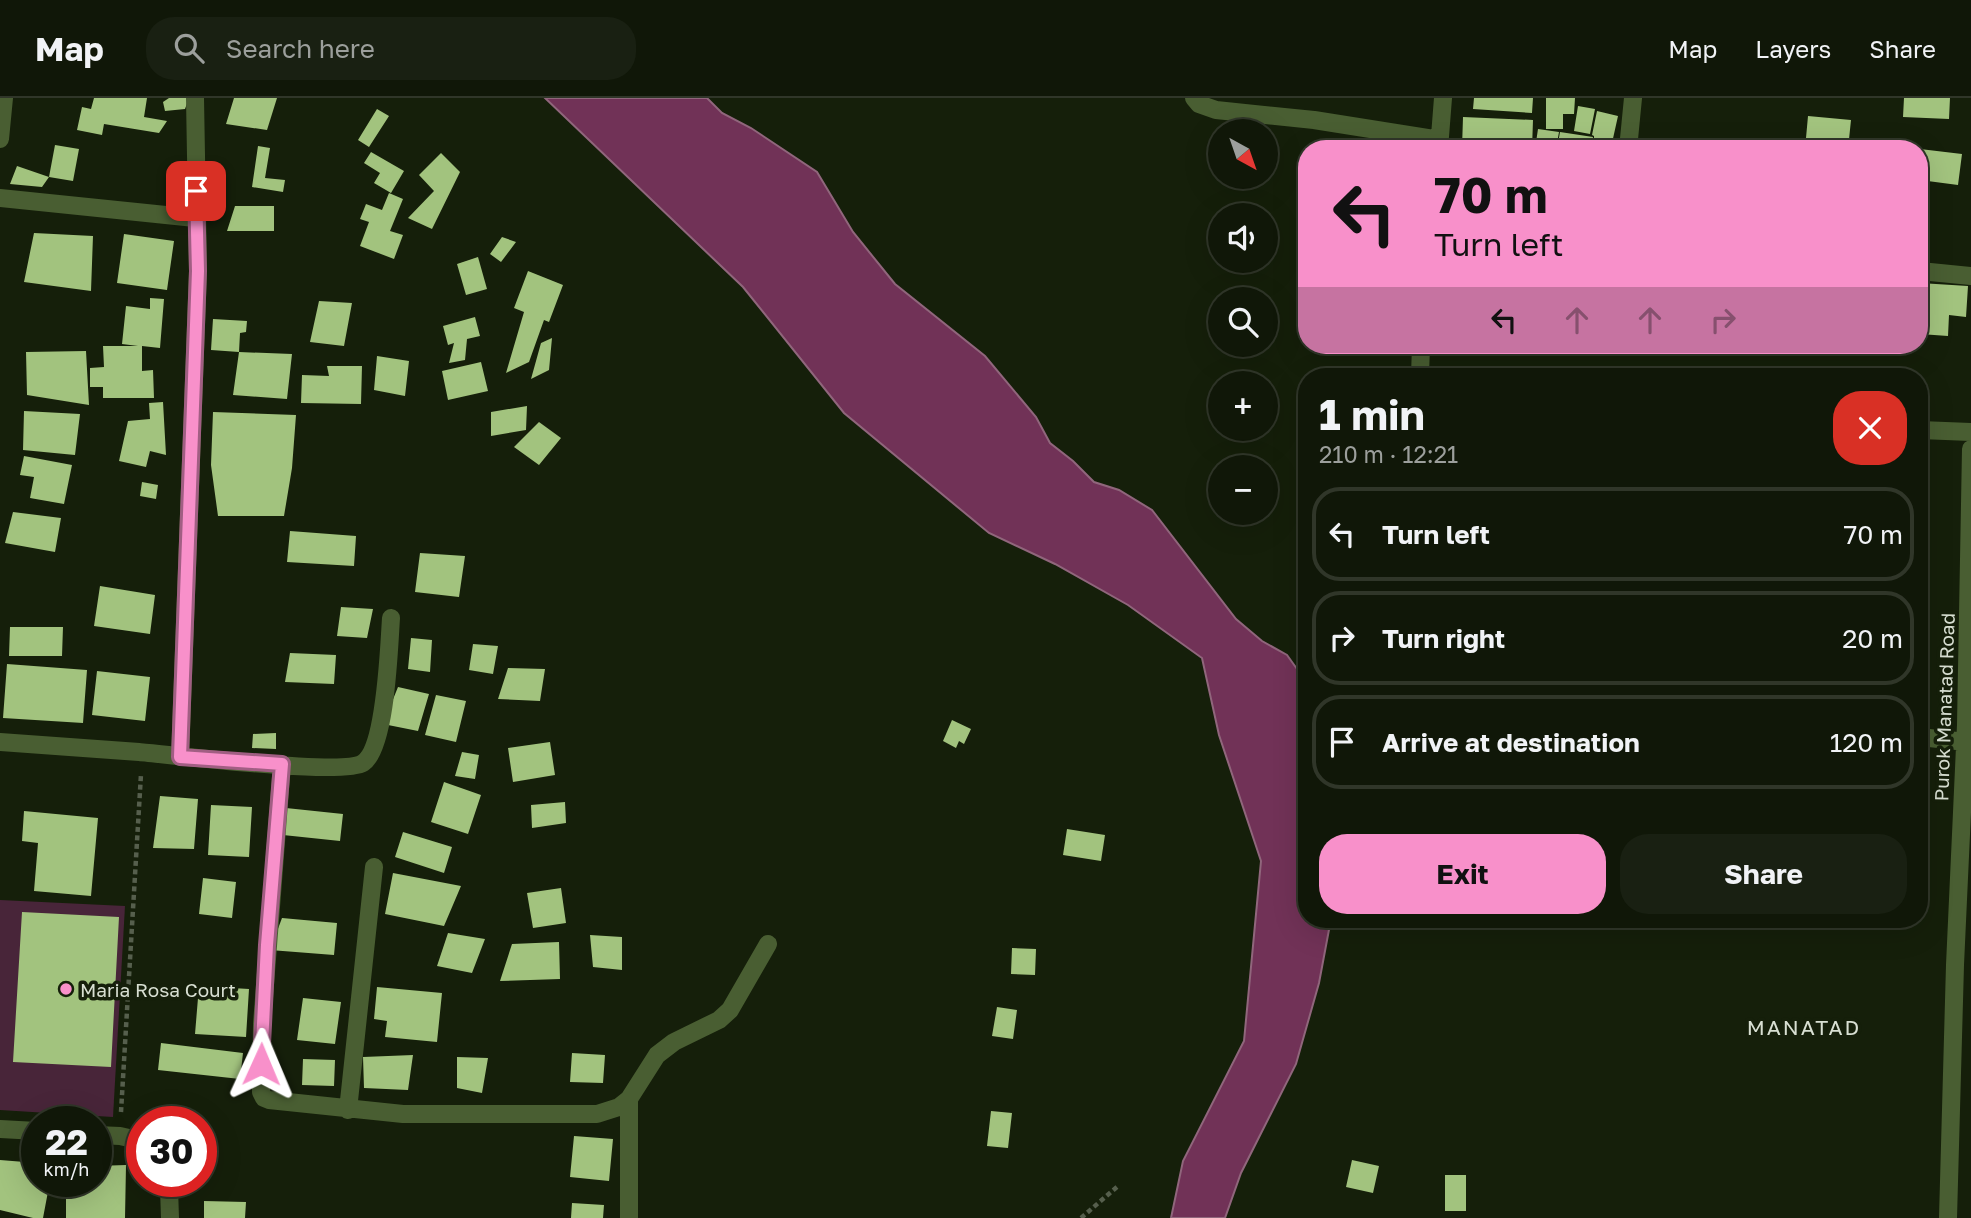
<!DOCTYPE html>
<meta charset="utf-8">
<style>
body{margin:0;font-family:"Golos Text",sans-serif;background:#192012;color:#f1f3f6;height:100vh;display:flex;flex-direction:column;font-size:26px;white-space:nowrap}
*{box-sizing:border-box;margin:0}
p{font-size:23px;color:#9c9f9c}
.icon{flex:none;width:38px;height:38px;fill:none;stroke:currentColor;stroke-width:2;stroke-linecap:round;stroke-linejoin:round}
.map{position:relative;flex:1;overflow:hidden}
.side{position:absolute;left:1298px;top:270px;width:630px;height:560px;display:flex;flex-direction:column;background:#101708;border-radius:28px;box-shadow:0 7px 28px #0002,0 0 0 2px #303629}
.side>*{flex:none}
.banner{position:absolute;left:1298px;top:42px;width:630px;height:214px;border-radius:28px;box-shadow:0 7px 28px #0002,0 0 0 2px #303629;background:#f890ca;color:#111;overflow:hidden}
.needle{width:46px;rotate:140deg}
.tools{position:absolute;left:1208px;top:21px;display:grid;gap:14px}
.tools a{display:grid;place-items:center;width:70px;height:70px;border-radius:50%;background:#101708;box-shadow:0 7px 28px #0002,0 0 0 2px #303629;font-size:35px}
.speed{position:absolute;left:21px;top:1008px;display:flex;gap:14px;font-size:35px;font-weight:700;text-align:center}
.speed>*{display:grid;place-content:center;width:91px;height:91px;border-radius:50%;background:#101708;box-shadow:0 7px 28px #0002,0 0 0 2px #303629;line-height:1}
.speed small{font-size:18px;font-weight:400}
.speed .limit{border:10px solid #d22;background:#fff;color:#111}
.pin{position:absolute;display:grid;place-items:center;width:60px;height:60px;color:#fff;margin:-30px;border-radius:14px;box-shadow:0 4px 10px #0006}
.me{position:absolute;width:77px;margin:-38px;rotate:1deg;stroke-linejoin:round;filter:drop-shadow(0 0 5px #0008)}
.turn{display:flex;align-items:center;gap:24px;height:147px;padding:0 21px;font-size:32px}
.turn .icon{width:91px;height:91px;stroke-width:2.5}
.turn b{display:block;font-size:49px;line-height:60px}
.lanes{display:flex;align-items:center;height:66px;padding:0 21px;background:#0003;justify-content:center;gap:35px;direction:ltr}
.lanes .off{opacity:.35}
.round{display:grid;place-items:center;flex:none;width:74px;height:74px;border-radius:28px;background:#192012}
.head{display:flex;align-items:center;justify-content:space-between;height:119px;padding:0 21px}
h1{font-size:42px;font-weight:700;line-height:52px}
.cta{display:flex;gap:14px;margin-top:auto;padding:14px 21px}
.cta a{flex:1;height:80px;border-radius:28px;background:#f890ca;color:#111;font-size:28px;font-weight:700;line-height:80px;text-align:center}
.cta a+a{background:#192012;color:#f1f3f6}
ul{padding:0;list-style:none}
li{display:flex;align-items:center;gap:21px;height:94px;margin:0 14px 10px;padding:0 7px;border:4px solid #303629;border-radius:28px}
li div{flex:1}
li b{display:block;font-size:26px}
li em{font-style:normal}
header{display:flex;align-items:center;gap:42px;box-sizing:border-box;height:98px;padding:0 35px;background:#101708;border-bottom:2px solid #303629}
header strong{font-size:33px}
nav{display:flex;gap:38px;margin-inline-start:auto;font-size:24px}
.search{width:490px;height:63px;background:#192012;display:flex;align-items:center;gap:18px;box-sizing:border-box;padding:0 24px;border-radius:28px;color:#9c9f9c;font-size:26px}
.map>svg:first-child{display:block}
.green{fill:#482539}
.water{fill:#713257;stroke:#90667c;stroke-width:2}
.building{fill:#a2c37e}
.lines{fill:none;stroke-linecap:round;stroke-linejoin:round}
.path{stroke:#565f4d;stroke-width:4.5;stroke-dasharray:5 3.5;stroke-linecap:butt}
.minor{stroke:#495e32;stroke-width:18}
.route-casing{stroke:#a15e83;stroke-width:18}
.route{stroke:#f890ca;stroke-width:12}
.poi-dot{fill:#f890ca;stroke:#151f0a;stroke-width:2.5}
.labels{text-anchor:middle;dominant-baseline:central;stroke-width:7;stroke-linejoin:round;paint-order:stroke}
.street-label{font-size:19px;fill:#d8dfd2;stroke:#151f0a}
.poi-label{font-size:19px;fill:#d8dfd2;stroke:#151f0a;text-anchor:start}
.neighbourhood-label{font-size:21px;letter-spacing:2px;fill:#d8dfd2;stroke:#151f0a}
</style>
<header>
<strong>Map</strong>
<div class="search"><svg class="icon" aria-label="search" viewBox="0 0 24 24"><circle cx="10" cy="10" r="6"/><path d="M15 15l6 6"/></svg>Search here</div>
<nav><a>Map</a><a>Layers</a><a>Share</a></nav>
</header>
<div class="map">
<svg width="1971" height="1120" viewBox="0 0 1971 1120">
<rect width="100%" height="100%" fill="#151f0a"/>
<!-- green -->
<path class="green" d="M0 802 125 808 113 1019 0 1012Z"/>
<!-- water -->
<path class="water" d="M545 0H707L722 15 751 30 817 74 853 134 895 186 985 258 1036 319 1050 345 1073 363 1094 384 1119 392 1152 412 1236 521 1262 543 1287 557 1307 585V821H1331L1319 885 1296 966 1241 1075 1225 1120H1171L1183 1063 1244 943 1261 763 1219 637 1202 560 1128 507 1055 466 989 435 844 315 743 189Z"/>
<!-- building -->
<path class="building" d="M94 0H147L144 19 167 23 159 35 104 26 102 37 77 32 82 9 91 11Z
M169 0H189L185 11 165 13 163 4Z
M234 0H277L267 32 226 26Z
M1474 0H1533L1532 15 1473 11Z
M1546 0H1575L1574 16H1563V31H1546Z
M1904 0H1950L1949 21 1903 19Z
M1578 8 1595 11 1590 36 1574 33Z
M377 11 389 18 369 49 358 42Z
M1597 13 1618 18 1612 45 1594 41V38L1592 37Z
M1808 18 1851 22 1848 51H1805Z
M1463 19 1533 22 1532 51 1462 50Z
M1538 31 1559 34 1556 51H1535Z
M1560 34 1593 39 1591 51H1557Z
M55 47 79 51 73 83 49 79 42 89 10 86 17 68 49 79Z
M258 48 270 50 265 80 285 82 283 94 252 89Z
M1920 51 1962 56 1958 87 1920 82Z
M371 54 404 73 391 95 374 85 380 75 364 65Z
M441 55 460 74 432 131 408 120 434 93 419 77Z
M389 95 403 101 390 133 403 137 394 161 360 148 369 124 360 121 366 106 382 112Z
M235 108H274V133H227Z
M34 135 93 138 91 193 24 184Z
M124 136 174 143 167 192 117 185Z
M502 139 516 144 501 164 490 156Z
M478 159 487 191 466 197 457 166Z
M528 173 563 187 549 224 544 222 529 264 506 275 524 214 514 210Z
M1920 185 1968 188 1966 219 1949 217 1948 238 1920 236Z
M150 200 164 201 160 250 142 248V273L153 272 154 300H103V289H90V270L104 269 103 248H138L122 246 126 208 150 211Z
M319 203 352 205 344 248 310 244Z
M475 219 480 238 467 241 465 262 449 265 454 245 448 247 443 228Z
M213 221 247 223 246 234 240 235 239 254 211 252Z
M552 240 549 272 531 281 541 245Z
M86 253 89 307 27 297 26 254Z
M239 254 292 256 287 301 233 297Z
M377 258 409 263 405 298 374 292Z
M481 264 488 293 448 302 442 273Z
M327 268H362L361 306 301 305 302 277 329 278Z
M163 304 166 357 150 353 146 369 119 363 128 323 150 321 149 305Z
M527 308 526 332 491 338V314Z
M24 313 80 316 75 357 23 352Z
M213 314 296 317 292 370 284 418H218L211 367Z
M539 324 561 340 539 367 514 349Z
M24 358 72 367 64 406 30 400 34 379 20 377Z
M142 384 158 387 156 401 140 398Z
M13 414 61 420 55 454 5 445Z
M290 433 356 438 354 468 287 464Z
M420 455 465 458 459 499 415 494Z
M100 488 155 497 150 536 94 528Z
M341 509 373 511 367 540 337 538Z
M10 529H63L62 558H9Z
M411 540 432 542 430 574 408 571Z
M473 546 498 548 493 576 469 572Z
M290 555 336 557 334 586 285 584Z
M7 566 87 572 83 625 3 620Z
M508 570 545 571 540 603 498 601Z
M97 573 150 579 145 623 92 617Z
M398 589 429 596 418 633 383 626Z
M436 597 466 603 456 644 425 637Z
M952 622 971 631 964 646 959 643 956 650 943 643Z
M276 635V651L252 650 253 636Z
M550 644 555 677 513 684 508 650Z
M462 654 479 657 475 681 455 678Z
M444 684 481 697 468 736 431 724Z
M160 698 198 701 194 751 153 750Z
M565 704 566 725 532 730 531 707Z
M211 707 252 709 249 759 208 757Z
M286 710 343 716 340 743 283 737Z
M24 713 98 720 91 798 34 793 38 745 22 743Z
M1067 731 1105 737 1101 763 1063 757Z
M403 734 452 749 444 775 395 759Z
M393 775 461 788 444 828 385 816Z
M203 780 236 784 232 820 199 816Z
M561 790 566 825 533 830 527 795Z
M22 814 119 819 111 969 13 964Z
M282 820 337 825 334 857 270 852Z
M448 835 485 841 472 875 437 868Z
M590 837 622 839V872L593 869Z
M559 844 560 881 500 883 512 846Z
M1012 850 1036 851 1035 877 1011 876Z
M199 888 249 891 246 939 195 936Z
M377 889 442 895 437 944 385 939 387 923 374 921Z
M303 900 341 904 335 946 297 942Z
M997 909 1017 912 1013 941 992 938Z
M161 945 243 955 240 981 158 972Z
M572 955 605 957 603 985 570 984Z
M413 957 408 992 364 990 363 959Z
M457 959 488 960 482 995 457 990Z
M303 961 335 962 334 988 302 987Z
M991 1013 1012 1015 1008 1050 987 1048Z
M574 1038 613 1041 609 1083 570 1079Z
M0 1062 37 1065V1083H50L43 1120H33L0 1112Z
M1352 1062 1379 1068 1373 1095 1346 1089Z
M126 1067 125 1120H66V1083H96V1068Z
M1445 1077H1466V1113H1445Z
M204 1103 246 1104 245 1120H204Z
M572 1105 604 1107 603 1120H571Z"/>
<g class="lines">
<!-- path -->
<path class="path" d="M121 1014 141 676
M1081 1120 1118 1088"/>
<!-- minor -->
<path class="minor" d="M1194 0 1199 6 1216 12 1314 22 1440 42
M0 41 4 0
M1439 51 1443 0
M1628 51 1633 0
M0 100 195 120
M1920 173 1971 178
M1420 278 1421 247
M1920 332 1971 334
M1920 639 1966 644
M0 644C46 647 93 651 139 654 173 657 343 678 363 665 386 650 389 549 391 520
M180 659 198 173 195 0
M282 666 262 926 261 994 264 1000 269 1002 403 1016H597L619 1009 629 1001 657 957 674 944 719 922 730 912 768 846
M629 1001V1120
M348 1012 374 769
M0 1031 37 1033
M96 1037 120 1038 142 1043
M167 1083 169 1090 170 1120
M1948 1120 1955 867 1966 627 1971 351"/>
</g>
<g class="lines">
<defs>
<path id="route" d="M196 93 198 173 180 659 282 666 267 847 261 966"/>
</defs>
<!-- route casing -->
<use href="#route" class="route-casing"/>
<!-- route -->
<use href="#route" class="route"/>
</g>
<!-- markers -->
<circle class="poi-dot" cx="66" cy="891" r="7"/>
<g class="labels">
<!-- street labels -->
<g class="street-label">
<text transform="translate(1944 609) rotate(-88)">Purok Manatad Road</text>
</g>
<!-- poi labels -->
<g class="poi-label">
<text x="80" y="891">Maria Rosa Court</text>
</g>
<!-- neighbourhood labels -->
<g class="neighbourhood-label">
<text x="1804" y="929">MANATAD</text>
</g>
</g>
</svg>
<div class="tools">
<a><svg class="needle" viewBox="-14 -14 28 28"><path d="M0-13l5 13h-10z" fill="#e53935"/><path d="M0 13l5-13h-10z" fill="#9c9f9c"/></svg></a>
<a><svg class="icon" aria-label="sound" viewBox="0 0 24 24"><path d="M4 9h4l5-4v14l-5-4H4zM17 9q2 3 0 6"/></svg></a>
<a><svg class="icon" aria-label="search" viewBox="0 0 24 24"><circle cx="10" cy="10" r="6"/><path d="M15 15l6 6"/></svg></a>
<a>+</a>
<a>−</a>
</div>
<div class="speed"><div>22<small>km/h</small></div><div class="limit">30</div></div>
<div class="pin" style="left:196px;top:93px;background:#d93025"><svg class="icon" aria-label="arrive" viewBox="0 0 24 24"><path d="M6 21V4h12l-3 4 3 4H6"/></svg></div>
<svg class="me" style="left:261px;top:966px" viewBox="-20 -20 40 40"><path d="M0-17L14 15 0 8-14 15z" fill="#f890ca" stroke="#fff" stroke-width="4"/></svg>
<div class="banner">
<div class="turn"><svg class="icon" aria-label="left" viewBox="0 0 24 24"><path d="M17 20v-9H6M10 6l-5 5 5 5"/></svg><div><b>70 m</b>Turn left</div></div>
<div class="lanes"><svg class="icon" aria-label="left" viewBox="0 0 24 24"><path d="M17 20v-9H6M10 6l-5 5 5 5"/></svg><svg class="icon off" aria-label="ahead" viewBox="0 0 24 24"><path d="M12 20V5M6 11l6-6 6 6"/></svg><svg class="icon off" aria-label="ahead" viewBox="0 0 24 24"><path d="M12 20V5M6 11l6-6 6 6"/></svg><svg class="icon off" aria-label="right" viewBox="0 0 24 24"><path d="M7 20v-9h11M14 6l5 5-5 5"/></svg></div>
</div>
<section class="side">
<div class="head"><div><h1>1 min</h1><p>210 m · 12:21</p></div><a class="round" style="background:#d93025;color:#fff"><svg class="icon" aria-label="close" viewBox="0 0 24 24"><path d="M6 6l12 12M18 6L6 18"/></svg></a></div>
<ul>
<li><svg class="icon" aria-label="left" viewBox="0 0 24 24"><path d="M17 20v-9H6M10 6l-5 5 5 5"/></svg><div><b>Turn left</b></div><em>70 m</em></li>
<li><svg class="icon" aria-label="right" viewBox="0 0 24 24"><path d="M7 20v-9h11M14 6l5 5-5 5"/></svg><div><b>Turn right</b></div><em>20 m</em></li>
<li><svg class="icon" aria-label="arrive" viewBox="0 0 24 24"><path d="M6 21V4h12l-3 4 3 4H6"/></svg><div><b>Arrive at destination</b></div><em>120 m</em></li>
</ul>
<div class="cta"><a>Exit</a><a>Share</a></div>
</section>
</div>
